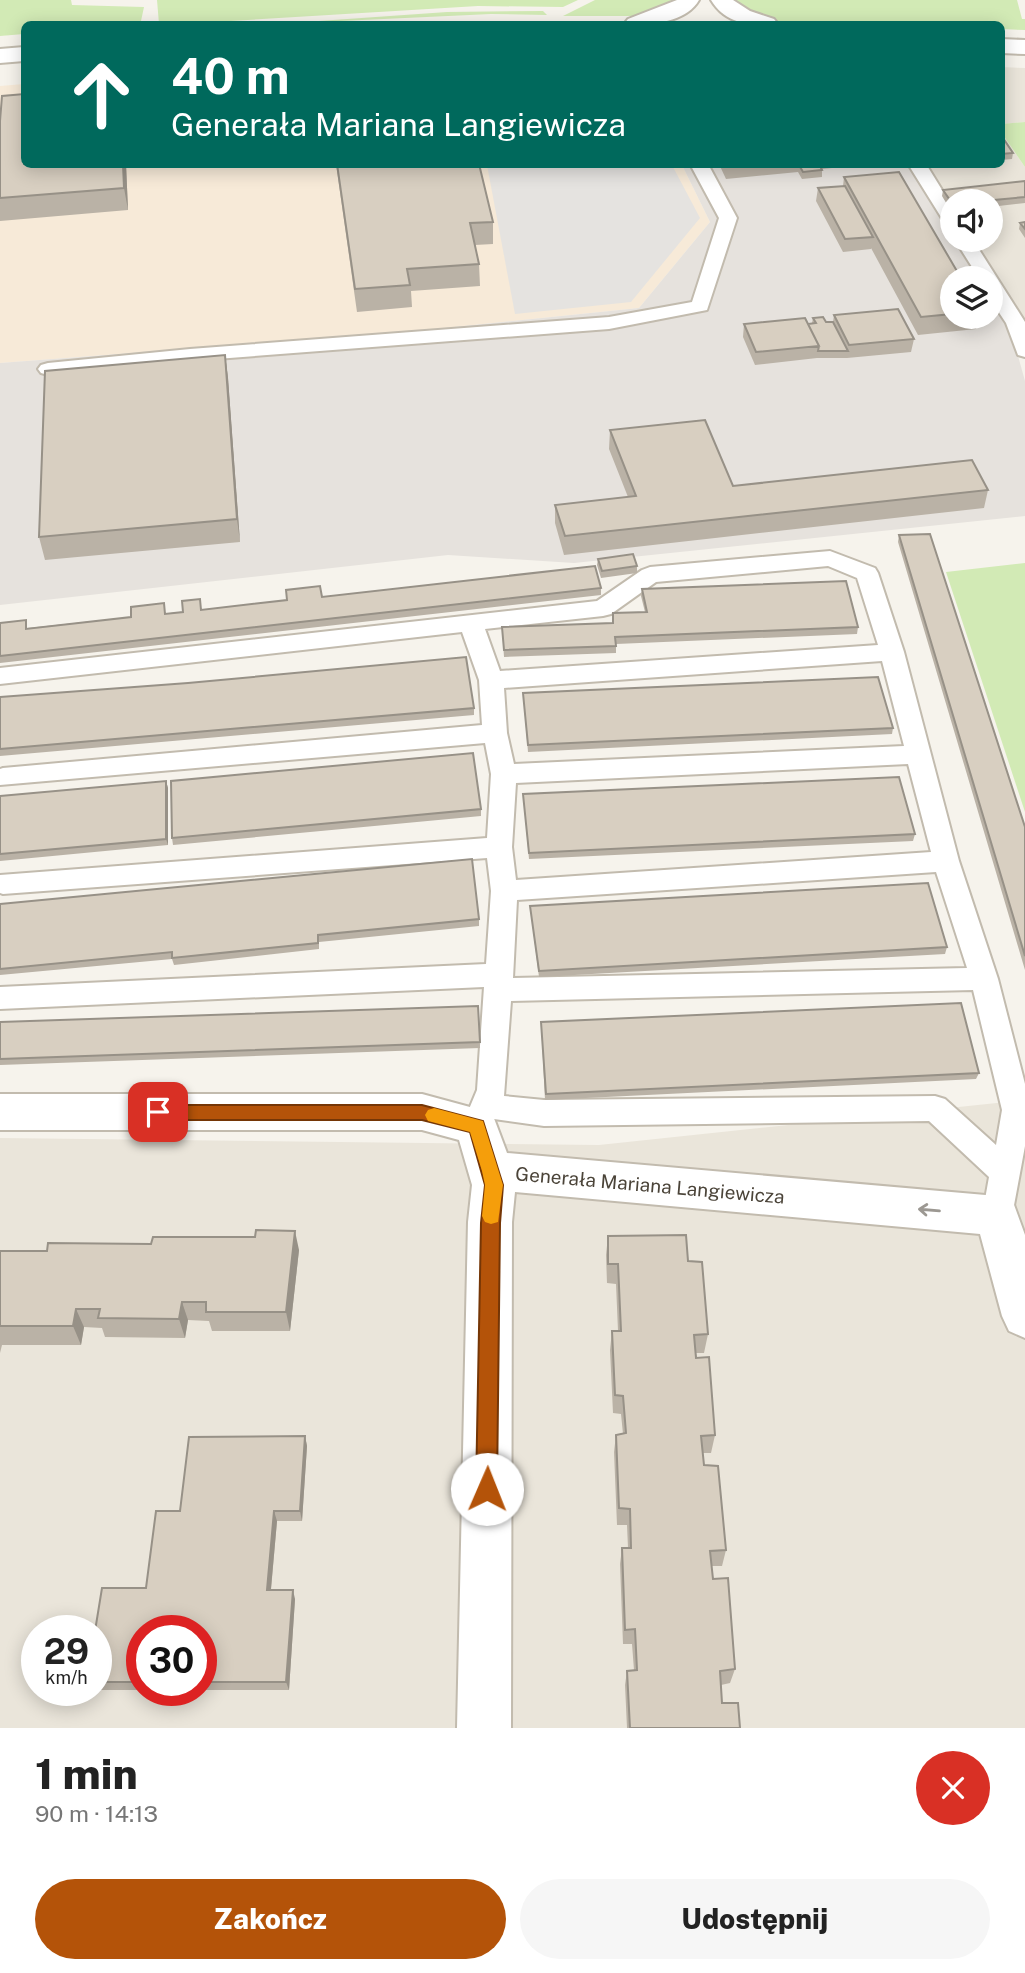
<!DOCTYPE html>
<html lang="pl">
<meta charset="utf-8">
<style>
body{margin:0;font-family:"Public Sans",sans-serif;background:#f6f6f6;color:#222;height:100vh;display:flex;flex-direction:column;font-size:26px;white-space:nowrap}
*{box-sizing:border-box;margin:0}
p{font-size:23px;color:#767676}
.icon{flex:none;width:38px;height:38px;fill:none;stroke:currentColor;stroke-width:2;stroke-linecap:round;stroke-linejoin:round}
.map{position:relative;height:1728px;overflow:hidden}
.side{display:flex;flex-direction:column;background:#fff;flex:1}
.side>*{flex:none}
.top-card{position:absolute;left:21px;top:21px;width:984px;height:147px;border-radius:10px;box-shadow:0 4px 18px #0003;background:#00695c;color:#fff;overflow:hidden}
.fabs{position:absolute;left:940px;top:189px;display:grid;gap:14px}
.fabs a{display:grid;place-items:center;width:63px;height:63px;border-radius:50%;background:#fff;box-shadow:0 4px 18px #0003;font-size:35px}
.speed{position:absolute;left:21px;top:1615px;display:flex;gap:14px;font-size:35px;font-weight:700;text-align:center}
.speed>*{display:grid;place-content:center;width:91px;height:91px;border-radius:50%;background:#fff;box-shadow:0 4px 18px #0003;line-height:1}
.speed small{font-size:18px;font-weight:400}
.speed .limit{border:10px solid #d22;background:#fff;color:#111}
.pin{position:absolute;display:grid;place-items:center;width:60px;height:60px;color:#fff;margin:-30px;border-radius:14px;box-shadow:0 4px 10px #0006}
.me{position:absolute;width:77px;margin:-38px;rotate:1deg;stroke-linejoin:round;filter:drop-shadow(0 0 5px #0008)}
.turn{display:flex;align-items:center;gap:24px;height:147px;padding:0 35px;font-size:32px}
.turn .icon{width:91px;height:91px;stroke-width:2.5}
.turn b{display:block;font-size:49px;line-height:60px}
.round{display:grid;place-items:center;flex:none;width:74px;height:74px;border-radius:37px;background:#f6f6f6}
.summary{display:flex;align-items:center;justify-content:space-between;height:119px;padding:0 35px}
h1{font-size:42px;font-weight:800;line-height:52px}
.button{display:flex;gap:14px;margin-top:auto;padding:14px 35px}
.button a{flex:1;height:80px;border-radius:42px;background:#b45309;color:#fff;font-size:28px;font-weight:800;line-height:80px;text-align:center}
.button a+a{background:#f6f6f6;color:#222}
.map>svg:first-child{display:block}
.residential{fill:#eae5da;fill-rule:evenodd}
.commercial{fill:#f7ead8}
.industrial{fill:#e6e2dd}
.green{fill:#d2eab5}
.parking{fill:#e5e3e0}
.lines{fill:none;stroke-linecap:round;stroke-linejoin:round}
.service-casing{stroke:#c2bbae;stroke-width:4}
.minor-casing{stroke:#c2bbae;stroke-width:4}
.tertiary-casing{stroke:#c2bbae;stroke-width:4}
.service{fill:#fff;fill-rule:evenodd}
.minor{fill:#fff;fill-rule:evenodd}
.tertiary{fill:#fff;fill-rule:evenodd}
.wall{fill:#bab2a6}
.shaded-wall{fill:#979187}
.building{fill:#d8cfc1;stroke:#979187;stroke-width:2}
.oneway{stroke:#9c9892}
.route{fill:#b45309;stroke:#753606;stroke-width:2}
.slow{fill:#f59e0b}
.labels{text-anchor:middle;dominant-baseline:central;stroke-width:5;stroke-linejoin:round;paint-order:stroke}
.street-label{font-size:19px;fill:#4b4439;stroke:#fff}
</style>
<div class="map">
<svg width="1025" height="1728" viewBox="0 0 1025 1728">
<rect width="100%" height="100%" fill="#f6f3ec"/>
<!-- residential -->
<path class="residential" d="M1001 67 1025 68V122L1001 124Z
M1001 132 1025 167V327L973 240H990V201H952V206L926 165 1001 164Z
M1025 1100V1728H0V1138L599 1145ZM37 1631H96V1690H37ZM142 1631H201V1690H142Z"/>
<!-- commercial -->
<path class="commercial" d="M24 84V164L682 165 710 222 639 308 387 334 0 363V86Z"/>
<!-- industrial -->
<path class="industrial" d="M682 165H910L952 233V240H956L979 278H952V317H990L991 297 1011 331 1025 381V516L574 563 448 555 0 605V363L387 334 639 308 710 222Z"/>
<!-- green -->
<path class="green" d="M0 0H71L72 5 144 7 141 21 115 24H24V34L0 36Z
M157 0H578L563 7 478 6 181 24H159Z
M595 0H676L641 16H563Z
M734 0H1017L1022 19H1025V30L1001 29V24L776 21C761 17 743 13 734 0Z
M543 11 547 15 491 14 276 24 447 12Z
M1025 122V167L1001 132V124Z
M1025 563V812L946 572Z"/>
<!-- parking -->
<path class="parking" d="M487 165H672L700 218 631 302 515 314Z"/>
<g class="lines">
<defs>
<path id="service" d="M690 164H708L737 218 707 310 609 329 190 361 48 375 41 373 38 369 41 365 48 363 190 349 609 317 692 302 719 218Z
M908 164H926L952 206V227L946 225Z
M955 240H973L1025 322V357L1018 355 1006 323 990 299V278H979Z
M830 551 875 568 878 573 904 652 959 861 998 979 1025 1084V1146L1012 1216 1008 1226 997 1230 986 1226 982 1216 989 1177 929 1121 544 1126 494 1119 489 1130 479 1134 469 1130 464 1121 477 1090 484 987 0 1009V987L486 964 491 891 487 858 3 894 0 893V875L487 838 491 774 485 743 0 785V769L3 768 482 725 479 680 462 632 0 684V668L597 601 642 570 650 567ZM828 566 857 578 878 645 500 671 485 629 603 616 611 614 656 582ZM882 661 904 746 514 764 507 733 504 688ZM908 764 931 852 516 880 512 847 516 783ZM936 872 967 968 513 978 517 900ZM973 990 1002 1110 996 1145 945 1099 935 1096 544 1100 504 1096 511 1001Z"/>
<path id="minor" d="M677 0H699C686 23 648 26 624 24L628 19Z
M711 0H733L750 11 774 19 778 24C751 26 726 25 711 0Z
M0 1094H422L492 1113 507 1153 997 1196 1013 1202 1025 1235V1338L1009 1331 1002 1316 980 1234 515 1192 512 1222 511 1728H457L468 1222 472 1185 459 1140 422 1130H0Z"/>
<path id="tertiary" d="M1001 39 1025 40V54L1001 53Z
M24 47V61L0 63V49Z"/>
</defs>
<!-- service casing -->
<use href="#service" class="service-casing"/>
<!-- minor casing -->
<use href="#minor" class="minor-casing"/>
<!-- tertiary casing -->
<use href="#tertiary" class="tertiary-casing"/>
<!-- service -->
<use href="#service" class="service"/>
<!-- minor -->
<use href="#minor" class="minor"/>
<!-- tertiary -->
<use href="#tertiary" class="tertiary"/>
</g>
<!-- wall -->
<path class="wall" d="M0 121 126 164 128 210 0 221Z
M1001 135 1013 153 1012 159 1001 160Z
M336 164H479L493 222V244L475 245 479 264 480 286 411 291 412 307 357 312Z
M719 164H872L822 169V177L802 179 798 172 726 179Z
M933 164H958L935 167Z
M844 177 952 278V317H979L976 329 918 335 871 248V249L843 252 816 201 818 188 843 186Z
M1025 181V203L990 207V201H952L951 211 942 196 943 190Z
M1025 222V238L1019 229 1020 223Z
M834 315 914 339 911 352 847 358H817L755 365 743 337 744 324H808L812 323 813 318 826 322H833Z
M225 355 228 378 240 542 45 560 39 537Z
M610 430 733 486 988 490 984 508 564 555 555 523V505L628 497 609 449Z
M899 535 1025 827V970L898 542Z
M598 559 637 566V573L601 578 597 565Z
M601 588V595L0 663V623L26 620 27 628 322 597Z
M642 589 858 627 857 634 616 644V653L504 657 502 627 613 623V613L645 612 641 596Z
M523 693 893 728 892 734 528 752Z
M0 697 474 708V715L0 756Z
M166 781 168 788V845L0 861V796Z
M523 794 915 834 913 841 529 859Z
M481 809V816L173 845 172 838Z
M0 904 479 919V926L319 942V949L174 965 172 959 0 975Z
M530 906 947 947 945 954 539 977Z
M478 1006 480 1048 0 1065V1022Z
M541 1022 979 1073 976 1079 545 1100Z
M608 1236 688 1261 708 1334 704 1353H696L715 1435 711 1453H703L704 1465 726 1550 722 1566H711L713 1579 735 1669 730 1683 721 1685 722 1703 740 1728H627L625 1685 627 1671 634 1670 632 1644H623L620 1564 622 1548H628L627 1525H617L614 1452 616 1435 623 1434 621 1414 613 1413 610 1350 612 1331H618L616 1284 607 1283 606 1255Z
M299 1250 290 1331H212L209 1321 188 1320 185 1338 105 1337 102 1328 84 1327 81 1345H2L0 1353V1251Z
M305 1436 307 1446 302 1521H277L271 1590 295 1599 289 1690H201V1631H142V1690H96V1631L146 1588 180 1511Z"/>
<!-- shaded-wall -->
<path class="shaded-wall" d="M123 164H126L128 210 124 188Z
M225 355 228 378 240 542 237 519Z
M166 781 168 788V845L166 839Z
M295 1231 299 1250 290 1331 286 1312Z
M182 1302 188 1320 185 1338 179 1319Z
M76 1309 84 1327 81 1345 73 1326Z
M305 1436 307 1446 302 1521 300 1511Z
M274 1511 277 1521 270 1599 267 1590Z
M293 1590 295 1599 289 1690 286 1682Z"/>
<!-- building -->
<path class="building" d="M24 94V164H123L124 188 0 198V121L2 96Z
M1001 135 1013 153 1001 154Z
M337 164H479L493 222 470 223 479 264 407 269 410 285 355 289Z
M806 164H819L822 170 803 172 799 165Z
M899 172 961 278H952V314L921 317 844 177Z
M1025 181V197L983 201H952V203L943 190Z
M845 186 873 237 845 239 818 188Z
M1025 222V229L1020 223Z
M898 309 914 339 849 345 834 315Z
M823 317 826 322H833L848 351H818L819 346 808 324 816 323 813 318Z
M805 318 819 346 756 352 744 324Z
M225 355 237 519 39 537 45 371Z
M705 420 733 486 972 460 988 490 565 536 555 505 636 496 610 430Z
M930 534 1025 827V956L899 535Z
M633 554 637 566 602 571 598 559Z
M595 566 601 588 0 656V623L26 620V629L131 617V607L164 603 165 614 183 612 182 601 200 599 201 610 287 600 286 590 320 586 322 597Z
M846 581 858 627 615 637 616 646 504 650 502 627 613 623V613L647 612 642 589Z
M466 657 474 708 0 749V697L188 683Z
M878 677 893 728 528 745 523 693Z
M473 753 481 809 172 838 171 781Z
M899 777 915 834 529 853 523 794Z
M166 781V839L0 854V796Z
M472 859 479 919 318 935V943L172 958V952L0 969V904Z
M928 883 947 947 539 971 530 906Z
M961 1003 979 1073 546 1094 541 1022Z
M478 1006 480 1042 0 1059V1022Z
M256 1230 295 1231 286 1312H206V1302H182L179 1319 98 1318 100 1309H76L73 1326H0V1251H47L48 1243 151 1244 153 1237H255Z
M686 1235 688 1261 702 1262 708 1334 694 1335 696 1358 709 1357 715 1435 701 1436 704 1465 718 1466 726 1550 710 1551 713 1579 728 1578 735 1669 720 1671 722 1703H738L740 1728H630L627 1671 637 1670 635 1629 625 1630 622 1548H631L630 1509 619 1508 616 1435 626 1433 623 1396 615 1395 612 1331H621L618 1264H608V1236Z
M305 1436 300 1511H274L267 1590H293L286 1682H201V1631H142V1682H96V1631H95L102 1588H146L156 1511H180L189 1437Z"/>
<!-- one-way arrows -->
<defs><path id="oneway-shaft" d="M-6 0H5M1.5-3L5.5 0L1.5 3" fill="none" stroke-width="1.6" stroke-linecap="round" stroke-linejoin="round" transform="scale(1.75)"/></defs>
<use class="oneway" href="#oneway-shaft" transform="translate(929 1210) rotate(-175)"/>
<!-- route -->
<path class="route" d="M158 1105H422L483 1121 503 1185 500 1223 497 1489 494 1496 487 1499 479 1496 476 1489 481 1223 485 1185 470 1132 422 1120H158L152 1118 149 1112 152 1107Z"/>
<!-- slow -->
<path class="slow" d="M434 1108 483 1121 503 1185 498 1222 491 1224 485 1222 482 1216 485 1185 482 1171 470 1132 428 1121 425 1115 428 1110Z"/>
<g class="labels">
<!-- street labels -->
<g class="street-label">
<text transform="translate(650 1185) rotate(5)">Generała Mariana Langiewicza</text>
</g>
</g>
</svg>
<div class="fabs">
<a><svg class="icon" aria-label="sound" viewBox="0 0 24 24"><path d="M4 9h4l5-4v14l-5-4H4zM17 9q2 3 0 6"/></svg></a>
<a><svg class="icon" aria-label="layers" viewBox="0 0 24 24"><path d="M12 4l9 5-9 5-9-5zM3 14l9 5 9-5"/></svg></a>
</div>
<div class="speed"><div>29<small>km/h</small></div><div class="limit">30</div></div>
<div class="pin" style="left:158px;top:1112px;background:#d93025"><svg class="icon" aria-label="arrive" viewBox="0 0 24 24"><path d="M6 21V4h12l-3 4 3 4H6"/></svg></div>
<svg class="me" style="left:487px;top:1489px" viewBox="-20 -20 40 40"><circle r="19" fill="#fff"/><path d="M0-13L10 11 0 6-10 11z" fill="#b45309"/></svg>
<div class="top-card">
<div class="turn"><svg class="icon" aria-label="ahead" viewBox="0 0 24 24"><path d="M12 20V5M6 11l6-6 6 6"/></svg><div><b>40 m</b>Generała Mariana Langiewicza</div></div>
</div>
</div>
<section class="side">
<div class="summary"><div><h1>1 min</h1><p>90 m · 14:13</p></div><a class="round" style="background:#d93025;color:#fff"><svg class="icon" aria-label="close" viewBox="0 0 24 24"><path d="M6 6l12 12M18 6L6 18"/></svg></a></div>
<div class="button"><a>Zakończ</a><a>Udostępnij</a></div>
</section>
